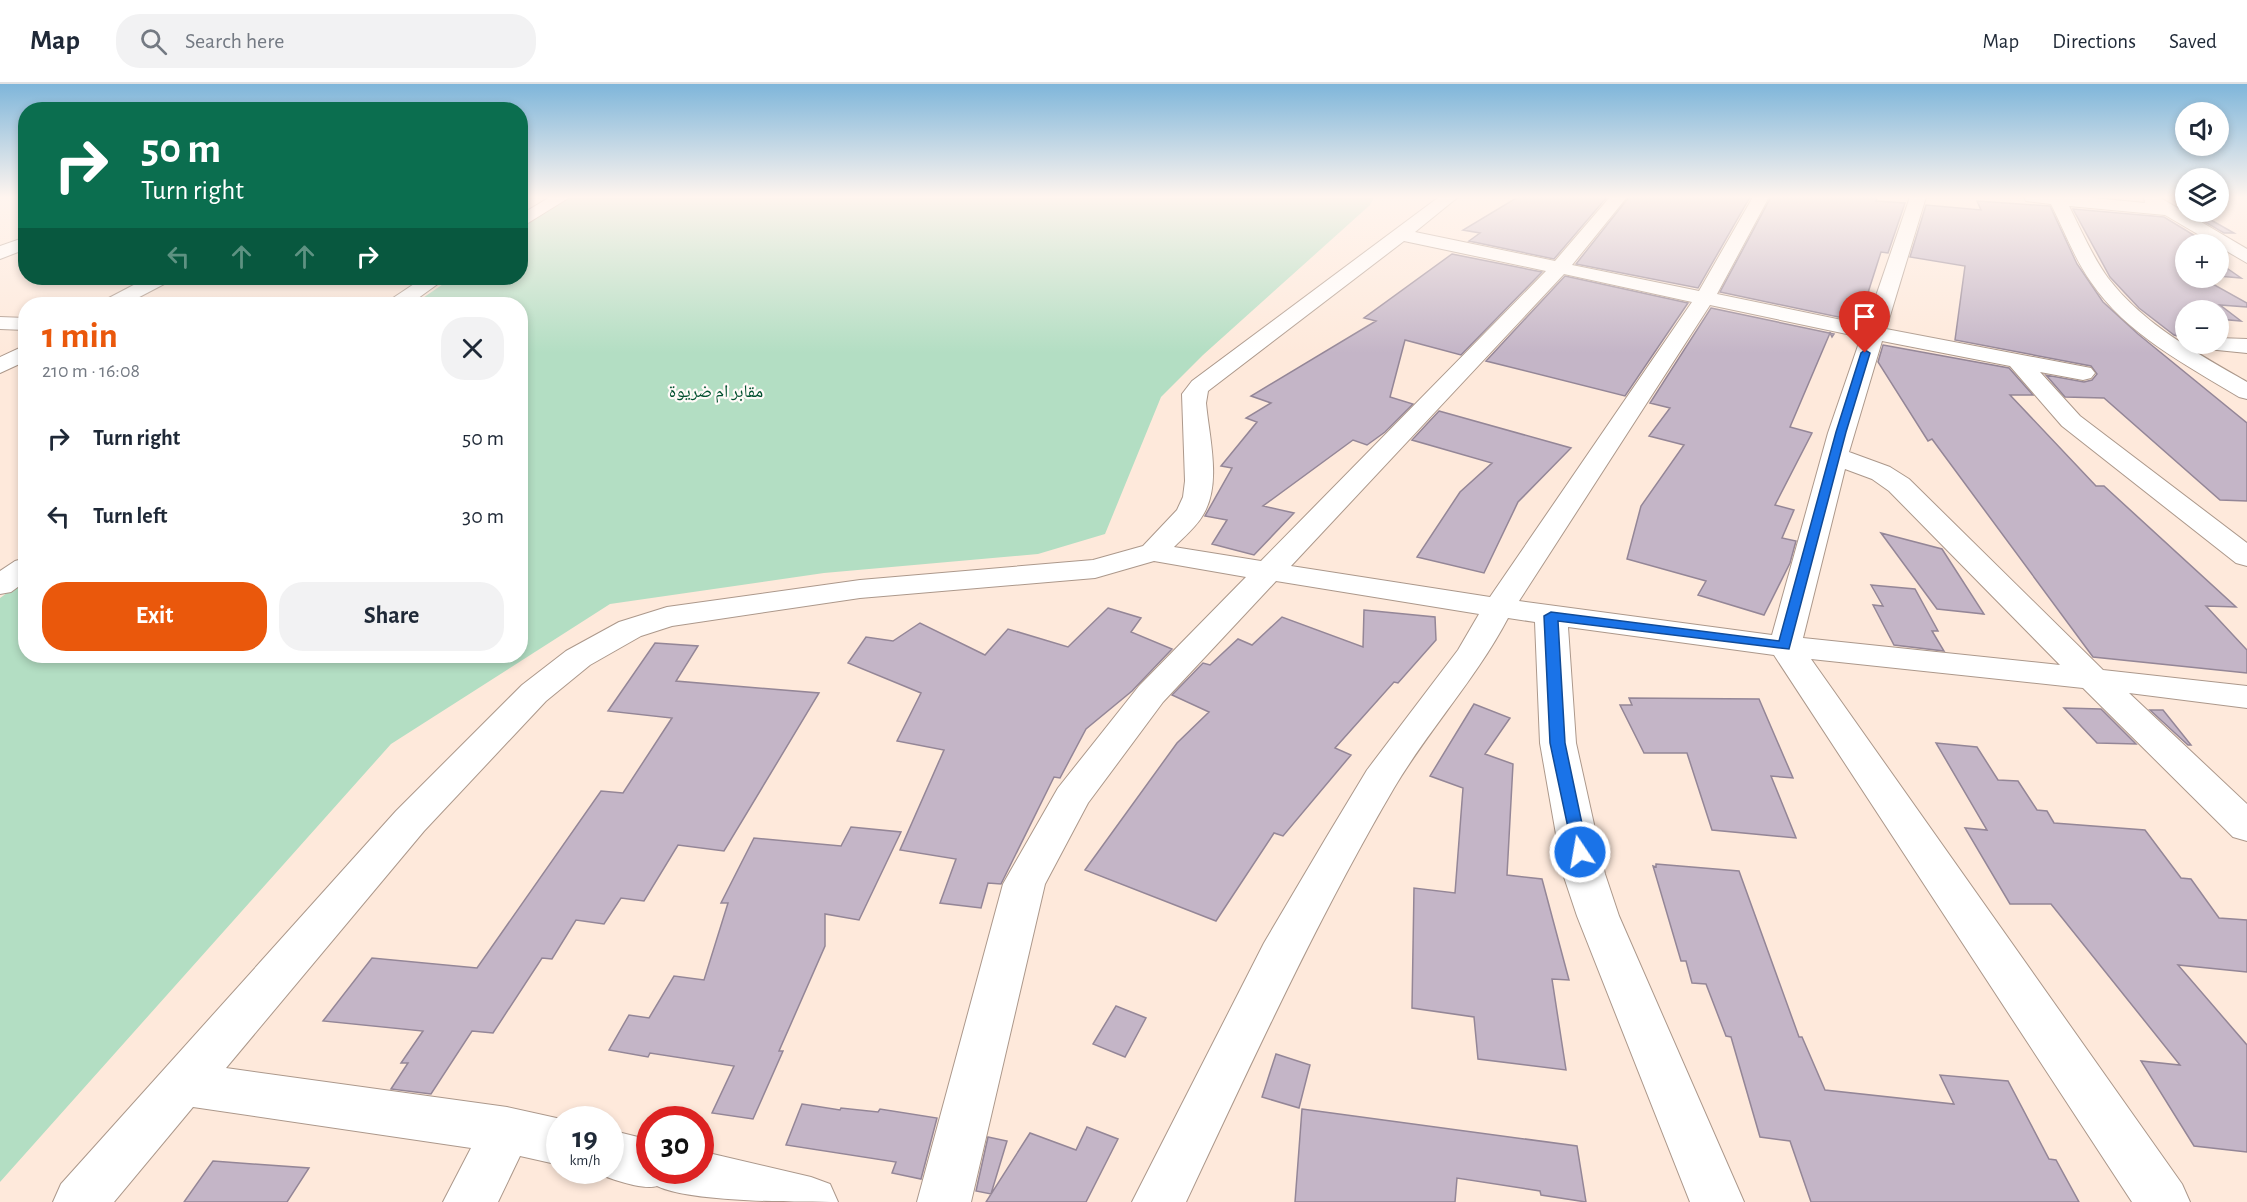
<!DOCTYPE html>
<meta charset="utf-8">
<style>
body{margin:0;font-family:"Alegreya Sans","Noto Naskh Arabic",sans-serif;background:#f2f2f3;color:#1f2937;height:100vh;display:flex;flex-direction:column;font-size:22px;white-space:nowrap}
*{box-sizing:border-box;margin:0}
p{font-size:20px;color:#747a83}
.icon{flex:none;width:33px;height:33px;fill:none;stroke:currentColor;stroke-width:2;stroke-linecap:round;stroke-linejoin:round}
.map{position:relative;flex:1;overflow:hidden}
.sheet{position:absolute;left:18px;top:213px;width:510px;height:366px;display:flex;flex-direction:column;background:#fff;border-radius:24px;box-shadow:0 3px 9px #0003}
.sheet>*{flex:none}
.banner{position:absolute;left:18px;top:18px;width:510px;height:183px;border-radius:24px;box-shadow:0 3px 9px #0003;background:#0b6e4f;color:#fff;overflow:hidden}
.controls{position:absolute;left:2175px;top:18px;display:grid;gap:12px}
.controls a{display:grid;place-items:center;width:54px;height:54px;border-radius:50%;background:#fff;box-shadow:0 3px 9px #0003;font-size:30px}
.speed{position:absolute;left:546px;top:1022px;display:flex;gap:12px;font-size:30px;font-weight:700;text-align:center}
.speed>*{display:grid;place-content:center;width:78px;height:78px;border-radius:50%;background:#fff;box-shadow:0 3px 9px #0003;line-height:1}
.speed small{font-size:15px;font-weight:400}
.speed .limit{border:9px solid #d22;background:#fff;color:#111}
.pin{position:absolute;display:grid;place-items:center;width:51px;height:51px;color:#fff;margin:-62px -26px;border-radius:50% 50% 50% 0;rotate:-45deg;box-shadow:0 0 6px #0007}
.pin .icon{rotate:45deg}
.me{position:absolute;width:66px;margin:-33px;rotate:348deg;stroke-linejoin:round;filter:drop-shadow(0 0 4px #0008)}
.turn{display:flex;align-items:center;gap:21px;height:126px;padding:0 24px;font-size:27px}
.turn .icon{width:78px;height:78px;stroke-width:2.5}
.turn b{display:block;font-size:42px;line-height:51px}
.lanes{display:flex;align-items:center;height:57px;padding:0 24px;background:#0003;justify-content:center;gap:30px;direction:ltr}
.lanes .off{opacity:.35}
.round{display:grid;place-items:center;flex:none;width:63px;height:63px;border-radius:24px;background:#f2f2f3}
.overview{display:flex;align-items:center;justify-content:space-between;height:102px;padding:0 24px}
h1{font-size:36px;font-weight:700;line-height:45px;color:#ea580c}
.primary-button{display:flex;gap:12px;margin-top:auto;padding:12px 24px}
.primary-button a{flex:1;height:69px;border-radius:24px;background:#ea580c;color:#fff;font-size:24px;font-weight:700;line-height:69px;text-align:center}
.primary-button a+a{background:#f2f2f3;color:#1f2937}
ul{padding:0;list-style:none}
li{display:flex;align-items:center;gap:18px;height:78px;padding:0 24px}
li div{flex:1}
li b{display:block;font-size:22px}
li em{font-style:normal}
header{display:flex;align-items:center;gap:36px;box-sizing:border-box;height:84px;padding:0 30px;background:#fff;border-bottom:2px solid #e0e1e3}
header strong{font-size:28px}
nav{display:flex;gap:33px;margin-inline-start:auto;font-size:21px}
.search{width:420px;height:54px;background:#f2f2f3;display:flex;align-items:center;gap:15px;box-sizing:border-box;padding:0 21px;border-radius:24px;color:#747a83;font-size:22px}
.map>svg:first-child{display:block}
.green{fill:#b3dec3}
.building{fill:#c4b5c7;stroke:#948697;stroke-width:1.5}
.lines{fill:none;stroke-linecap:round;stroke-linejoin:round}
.street-casing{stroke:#ac988b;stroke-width:2}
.street{fill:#fff;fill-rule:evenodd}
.route{fill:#1a73e8;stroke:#114b97;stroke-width:1.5}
.labels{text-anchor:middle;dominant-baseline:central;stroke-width:4.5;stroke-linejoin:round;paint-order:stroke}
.far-park-label{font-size:18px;fill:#00502f;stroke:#fefaf7}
</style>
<header>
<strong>Map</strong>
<div class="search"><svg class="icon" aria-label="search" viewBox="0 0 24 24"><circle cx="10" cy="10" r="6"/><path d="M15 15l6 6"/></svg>Search here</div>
<nav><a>Map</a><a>Directions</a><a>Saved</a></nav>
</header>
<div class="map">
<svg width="2247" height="1118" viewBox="0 0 2247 1118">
<rect width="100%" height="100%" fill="#fee9db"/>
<!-- green -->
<path class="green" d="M565 113H1374L1370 121 1203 271 1161 313 1105 450 1038 470 824 489 610 520 391 660 0 1098V514L25 496 26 572H520V220H414L452 194H520L521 145Z"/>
<!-- building -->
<path class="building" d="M1518 113H1607L1554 175 1469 157 1480 149 1463 146Z
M1629 113H1750L1698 204 1576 180Z
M1771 113H1877L1876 117 1905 119 1888 169 1881 168 1859 237 1851 236 1846 228 1843 234 1720 208Z
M1977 117 2050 122 2077 180 2103 218 2138 250 2247 339V417L2220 416 2104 314 2065 313 2046 291 2084 298 2092 296 2097 290 2091 282 1955 256 1965 182 1910 173 1926 121 1981 126Z
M2073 125 2164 133 2187 147 2208 160H2186V194H2202L2247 219V223L2220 221 2241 237 2218 235V226H2186V254L2174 251 2139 224 2110 193Z
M2188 128H2197L2234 149H2224Z
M1452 170 1542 188 1461 271 1405 256 1390 313 1413 320 1385 348 1367 361 1353 356 1263 422 1294 429 1254 471 1212 460 1227 436 1205 432 1232 384 1221 382 1257 338 1246 334 1271 319 1251 312 1376 237 1364 234Z
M2218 178 2241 194 2218 192Z
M1565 192 1688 219 1625 312 1486 277Z
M1711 224 1834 250 1832 253 1830 249 1790 343 1812 349 1775 421 1794 426 1782 454 1796 457 1790 479 1764 531 1698 511 1706 497 1627 475 1641 422 1684 361 1649 352 1670 324 1650 319Z
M1883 261 2009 284 2033 311H2010L2096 402H2104L2236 523 2206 522 2247 566V589L2093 573 1932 355 1928 357 1878 278Z
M1439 327 1571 364 1518 418 1484 489 1417 473 1460 408 1492 379 1412 356Z
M1881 449 1942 465 1984 530 1937 525Z
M1871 501 1915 505 1938 547H1932L1944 567 1894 561 1873 521 1883 522Z
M1108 524 1141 534 1131 548 1172 565 1132 607 1086 645 1060 694 1054 693 1001 800 988 799 981 824 940 819 956 775 900 766 944 666 897 657 921 609 848 579 866 553 893 557 920 539 985 571 1008 545 1068 563Z
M1364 526 1435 533 1436 556 1398 599 1394 598 1335 664 1351 671 1283 752 1274 749 1216 837 1085 786 1177 659 1209 628 1172 611 1203 579 1210 581 1238 555 1252 561 1282 533 1363 563Z
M655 559 698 562 676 597 819 609 724 767 678 761 644 817 621 814 604 840 576 836 552 875 542 874 493 949 472 947 431 1010 391 1005 408 979H401L423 947 323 937 372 874 477 884 601 707 623 709 672 634 608 627Z
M1629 614 1759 615 1793 694 1771 692 1796 754 1712 746 1687 669H1644L1620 621H1632Z
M1474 620 1510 634 1485 670 1513 680 1507 791 1542 795 1569 896 1552 895 1566 986 1478 975 1474 933 1412 924 1414 804 1455 809 1463 704 1430 692Z
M2064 624 2101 625 2136 660 2097 659Z
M2150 626H2163L2191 661H2188Z
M1936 659 1977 663 1998 696 2018 697 2037 726 2047 727 2054 739 2145 746 2181 794 2191 795 2219 834 2247 836V888L2178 881 2247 961V1068L2194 1062 2141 977 2180 981 2051 820H2010L1965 744 1987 746Z
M851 743 901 748 859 836 825 830V862L779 967H783L753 1035 712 1029 734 982 650 969 648 973 609 966 629 931 649 934 674 892 704 896 728 819H721L754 754 841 762Z
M1656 780 1739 787 1799 953H1802L1825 1006 1954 1020 1940 991 2008 997 2049 1075 2056 1076 2079 1118H1811L1790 1057 1760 1053 1731 953 1726 952 1706 900 1692 899 1686 877H1681L1653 782 1656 783Z
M1116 922 1146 934 1125 973 1093 960Z
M1276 970 1310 981 1299 1024 1262 1013Z
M802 1020 840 1026 841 1024 878 1028 880 1025 937 1034 921 1095 892 1089 896 1078 786 1061Z
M1302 1025 1577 1062 1586 1118 1541 1111 1540 1107 1457 1094 1455 1118H1295Z
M1087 1043 1118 1055 1086 1118H986L1030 1049 1076 1066Z
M988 1053 1007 1057 991 1110 976 1107Z
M213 1077 309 1084 287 1118H184Z"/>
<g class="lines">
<defs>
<path id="street" d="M550 113H570L520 144V131Z
M1439 113H1458L1415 148 1555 177 1610 113H1627L1572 181 1699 207 1753 113H1769L1717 210 1866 241 1910 113H1926L1886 245 2091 284 2095 289 2091 294 2083 296 2040 288 2080 332 2247 459V482L2236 479 2062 342 2010 282 1882 257 1849 368 1890 383 1909 395 2103 586 2247 602V624L2129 609 2247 720V757L2233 753 2083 604 1811 575 2182 1100 2190 1118H2132L1774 571 1568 543 1576 659 1605 790 1619 832 1744 1118H1690L1577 832 1563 790 1540 659 1535 538 1508 534C1476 595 1429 645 1394 704 1316 837 1252 978 1186 1118H1132L1264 859 1326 754 1367 686 1458 566 1479 530 1276 497 1163 618 1088 719 1045 800 971 1118H917L1003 800 1058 704 1139 602 1246 493 1154 477 1095 494 860 514 672 542 641 552 590 581 546 617 424 747 226 984 507 1023 561 1035 560 1081 520 1072 498 1118H443L471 1064 193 1023 114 1118H53L61 1100 396 727 522 601 566 567 619 538 667 523 860 496 1093 476 1143 462 1177 426 1183 413 1185 397 1182 310 1192 297ZM1404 157 1546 187 1261 477 1174 463C1184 453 1196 443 1203 431 1222 400 1209 353 1206 319L1208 307ZM1564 190 1692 218 1490 513 1291 482ZM1710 221 1861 253 1828 349 1772 551 1519 517ZM1845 385 1872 395 1889 407 2060 581 1803 554Z
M2024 113H2084L2145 119 2144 113H2159L2247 165V179L2165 131 2069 122C2081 146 2092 172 2108 194 2144 241 2197 269 2247 298V315L2239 313C2186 281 2126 250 2091 198 2074 174 2064 146 2051 120L2026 117Z
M26 153V165L0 175V162Z
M147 194H171L168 198 126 220H102L105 216Z
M423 194H446L410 220H387L390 216Z
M0 233 26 234V246L0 245Z
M2218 254 2247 255V269L2207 265 2204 260H2218Z
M26 261V277L0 289V273Z
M26 474V497L11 508 0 510V487L15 477Z
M610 1046 650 1056V1086H700V1067L811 1093 830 1100 838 1118C794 1118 690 1118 657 1102 643 1107 604 1093 591 1086H610Z"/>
</defs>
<!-- street casing -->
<use href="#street" class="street-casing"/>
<!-- street -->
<use href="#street" class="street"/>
</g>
<!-- sky -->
<linearGradient id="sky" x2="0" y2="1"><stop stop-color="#7fb6da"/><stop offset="0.42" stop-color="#fff5ef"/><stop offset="1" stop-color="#fff5ef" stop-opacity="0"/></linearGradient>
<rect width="2247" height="269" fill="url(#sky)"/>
<!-- route -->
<path class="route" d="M1865 266 1870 269 1846 348 1789 565 1558 537 1565 659 1588 768 1580 774 1574 772 1550 659 1544 532 1551 528 1779 557 1836 348 1861 269Z"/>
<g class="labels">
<!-- far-park labels -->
<g class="far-park-label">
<text x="716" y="308">مقابر ام ضريوة</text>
</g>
</g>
</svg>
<div class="controls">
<a><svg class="icon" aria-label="sound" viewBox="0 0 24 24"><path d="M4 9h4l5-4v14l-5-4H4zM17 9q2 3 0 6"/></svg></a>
<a><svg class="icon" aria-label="layers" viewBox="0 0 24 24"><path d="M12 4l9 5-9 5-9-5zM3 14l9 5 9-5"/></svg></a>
<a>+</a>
<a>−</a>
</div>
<div class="speed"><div>19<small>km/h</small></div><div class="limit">30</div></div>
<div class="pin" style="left:1865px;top:269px;background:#d93025"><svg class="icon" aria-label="arrive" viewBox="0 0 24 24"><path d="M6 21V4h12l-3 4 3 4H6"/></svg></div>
<svg class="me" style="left:1580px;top:768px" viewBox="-20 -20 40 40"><circle r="17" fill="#1a73e8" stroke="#fff" stroke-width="3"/><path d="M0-11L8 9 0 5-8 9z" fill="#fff"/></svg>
<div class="banner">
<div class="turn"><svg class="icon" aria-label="right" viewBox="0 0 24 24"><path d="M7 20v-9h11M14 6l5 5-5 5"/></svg><div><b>50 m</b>Turn right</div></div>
<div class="lanes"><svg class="icon off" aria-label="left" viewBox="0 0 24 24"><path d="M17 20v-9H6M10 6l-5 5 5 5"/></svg><svg class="icon off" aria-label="ahead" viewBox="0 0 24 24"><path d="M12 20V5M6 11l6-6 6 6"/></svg><svg class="icon off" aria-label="ahead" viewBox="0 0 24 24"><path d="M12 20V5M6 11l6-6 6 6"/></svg><svg class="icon" aria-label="right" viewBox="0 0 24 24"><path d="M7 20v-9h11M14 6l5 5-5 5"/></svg></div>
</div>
<section class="sheet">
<div class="overview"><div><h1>1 min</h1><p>210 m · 16:08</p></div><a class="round"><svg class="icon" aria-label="close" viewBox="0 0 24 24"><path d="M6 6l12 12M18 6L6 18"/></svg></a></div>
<ul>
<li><svg class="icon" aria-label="right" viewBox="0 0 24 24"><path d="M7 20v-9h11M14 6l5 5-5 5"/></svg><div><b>Turn right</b></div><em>50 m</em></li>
<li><svg class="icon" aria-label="left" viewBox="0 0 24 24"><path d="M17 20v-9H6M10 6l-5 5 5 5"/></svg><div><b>Turn left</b></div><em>30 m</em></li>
</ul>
<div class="primary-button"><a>Exit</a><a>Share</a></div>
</section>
</div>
